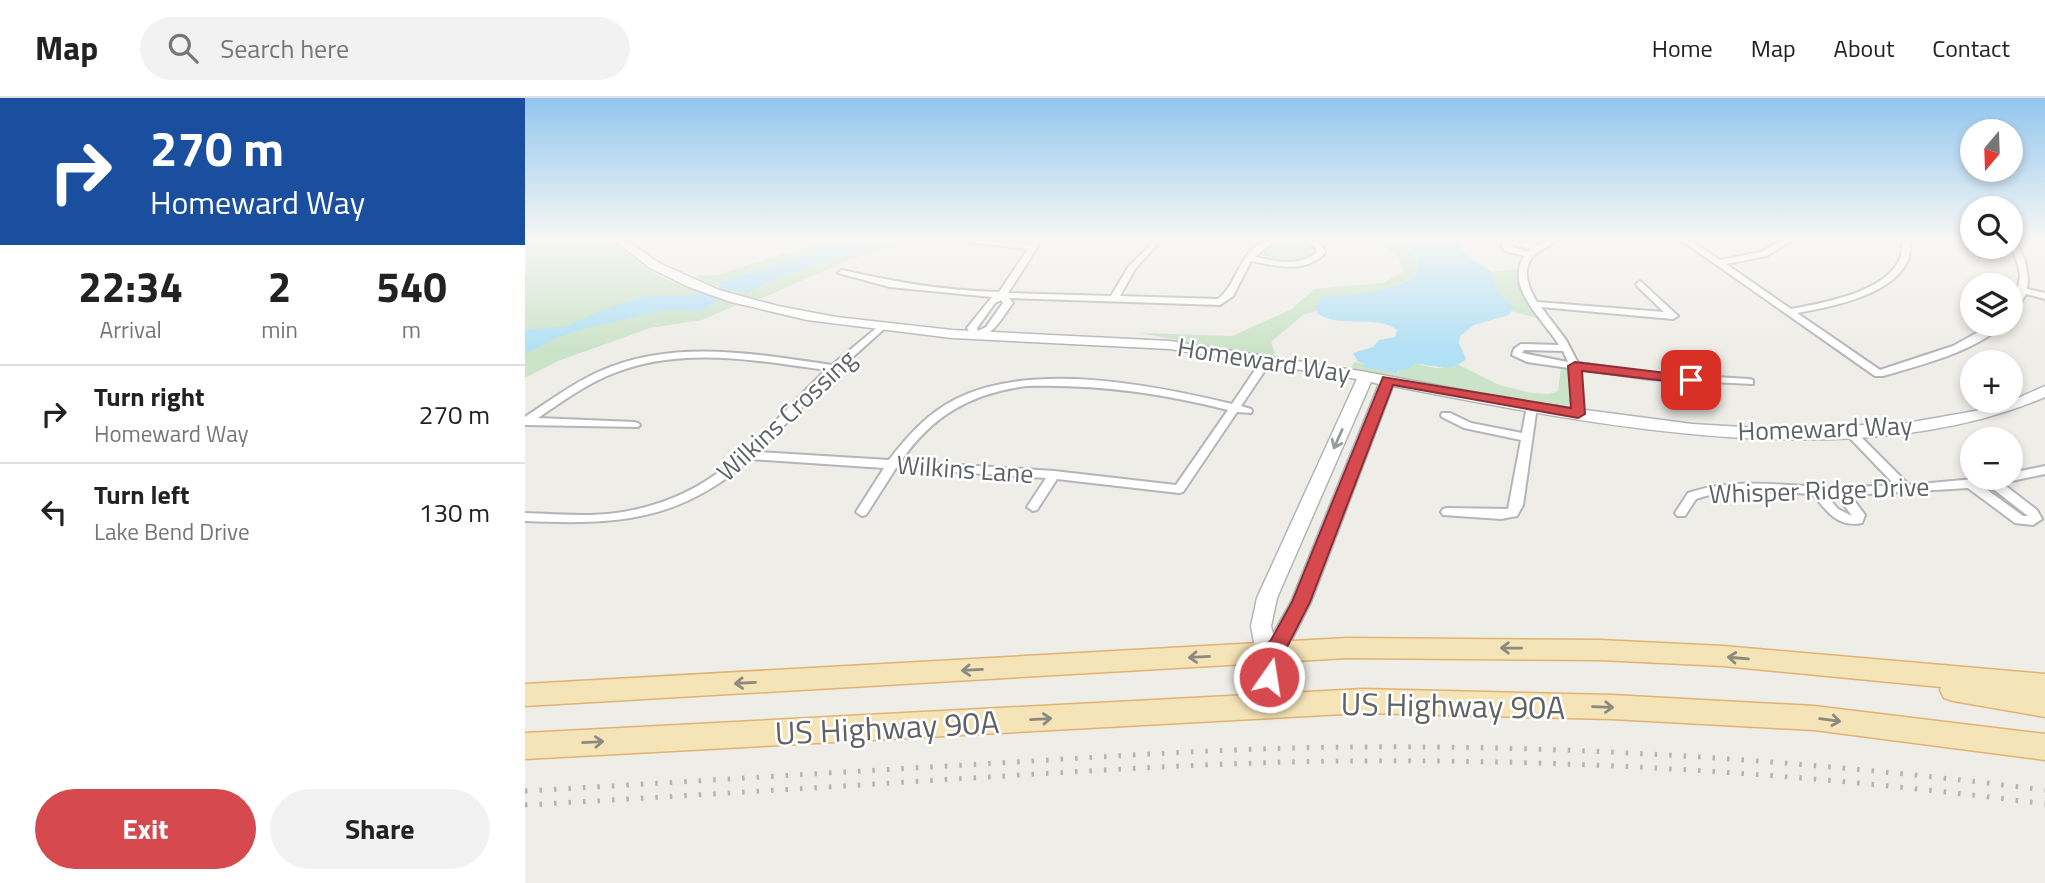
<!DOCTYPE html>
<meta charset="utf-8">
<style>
body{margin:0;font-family:"Titillium Web",sans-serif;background:#f2f2f2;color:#222;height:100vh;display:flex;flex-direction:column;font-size:26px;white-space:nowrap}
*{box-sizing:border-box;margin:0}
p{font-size:23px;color:#767676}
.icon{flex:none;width:38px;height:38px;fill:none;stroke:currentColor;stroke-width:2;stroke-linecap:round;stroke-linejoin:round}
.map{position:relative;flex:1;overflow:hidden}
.details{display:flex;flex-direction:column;background:#fff;width:525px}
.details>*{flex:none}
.top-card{background:#1a4fa0;color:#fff;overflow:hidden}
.needle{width:46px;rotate:199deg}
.fabs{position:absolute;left:1435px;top:21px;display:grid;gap:14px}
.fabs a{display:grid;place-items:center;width:63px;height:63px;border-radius:50%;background:#fff;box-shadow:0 4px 10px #0003;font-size:35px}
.pin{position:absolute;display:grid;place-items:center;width:60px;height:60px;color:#fff;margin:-30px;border-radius:14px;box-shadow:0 4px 10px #0006}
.me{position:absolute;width:77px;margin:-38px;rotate:13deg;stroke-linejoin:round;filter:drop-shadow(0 0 5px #0008)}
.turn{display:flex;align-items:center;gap:24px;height:147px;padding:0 35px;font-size:32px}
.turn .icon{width:91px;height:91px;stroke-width:2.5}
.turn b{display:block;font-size:49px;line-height:60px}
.eta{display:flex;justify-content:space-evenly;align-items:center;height:119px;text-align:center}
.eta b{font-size:42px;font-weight:700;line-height:49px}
.primary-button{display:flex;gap:14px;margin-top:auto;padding:14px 35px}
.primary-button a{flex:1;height:80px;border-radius:42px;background:#d5494f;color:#fff;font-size:28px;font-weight:700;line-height:80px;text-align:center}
.primary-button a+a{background:#f2f2f2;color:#222}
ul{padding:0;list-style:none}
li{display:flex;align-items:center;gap:21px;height:98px;padding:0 35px;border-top:2px solid #e0e0e0}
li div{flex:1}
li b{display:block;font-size:26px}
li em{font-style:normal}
header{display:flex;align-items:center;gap:42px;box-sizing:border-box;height:98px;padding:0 35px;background:#fff;border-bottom:2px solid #e0e0e0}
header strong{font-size:33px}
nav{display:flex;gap:38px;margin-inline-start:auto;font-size:24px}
.search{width:490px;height:63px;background:#f2f2f2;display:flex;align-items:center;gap:18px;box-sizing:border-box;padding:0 24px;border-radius:38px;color:#767676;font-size:26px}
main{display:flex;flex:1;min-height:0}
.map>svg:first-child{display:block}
.green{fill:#cbe3c8}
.water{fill:#b2e0f5}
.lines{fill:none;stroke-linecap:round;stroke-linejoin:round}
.street-casing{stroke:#b3b5b8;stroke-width:4}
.secondary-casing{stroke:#b2b5b8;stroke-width:3}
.primary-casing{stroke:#e1b370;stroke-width:3}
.street{fill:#fff;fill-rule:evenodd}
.secondary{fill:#fff;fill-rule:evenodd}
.primary{fill:#f5e4b7;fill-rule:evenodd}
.rail{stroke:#b3b4b4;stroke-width:5;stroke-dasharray:2.5 12;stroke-linecap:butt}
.oneway{stroke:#979a9c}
.oneway2{stroke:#8c8a7e}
.route{fill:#d5494f;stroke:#8a2f33;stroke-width:2}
.labels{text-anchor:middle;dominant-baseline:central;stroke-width:5;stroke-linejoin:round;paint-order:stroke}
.street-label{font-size:26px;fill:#5f6366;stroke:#fff}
.near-street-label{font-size:32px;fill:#5f6366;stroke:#fff}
</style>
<header>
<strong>Map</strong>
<div class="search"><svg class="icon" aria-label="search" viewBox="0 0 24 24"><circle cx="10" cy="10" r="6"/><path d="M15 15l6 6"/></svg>Search here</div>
<nav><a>Home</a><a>Map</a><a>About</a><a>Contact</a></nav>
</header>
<main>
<section class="details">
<div class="top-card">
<div class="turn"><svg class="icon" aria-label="right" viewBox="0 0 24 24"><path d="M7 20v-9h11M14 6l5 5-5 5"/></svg><div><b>270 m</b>Homeward Way</div></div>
</div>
<div class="eta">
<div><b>22:34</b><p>Arrival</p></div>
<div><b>2</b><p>min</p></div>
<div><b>540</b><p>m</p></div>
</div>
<ul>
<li><svg class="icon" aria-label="right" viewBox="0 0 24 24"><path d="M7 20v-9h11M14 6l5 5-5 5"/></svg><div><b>Turn right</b><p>Homeward Way</p></div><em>270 m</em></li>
<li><svg class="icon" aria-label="left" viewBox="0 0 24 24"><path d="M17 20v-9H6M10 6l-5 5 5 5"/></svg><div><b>Turn left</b><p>Lake Bend Drive</p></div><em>130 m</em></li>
</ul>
<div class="primary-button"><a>Exit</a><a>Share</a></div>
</section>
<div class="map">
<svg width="1520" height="785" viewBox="0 0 1520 785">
<rect width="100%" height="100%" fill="#efede8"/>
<!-- green -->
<path class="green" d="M0 142H85L120 169 138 180 212 207 177 222 125 230 33 263 0 280Z
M303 142H391L326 161 233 202 166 180 175 177H191Z
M755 142H781L794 150 791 159 770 164 737 158 741 151Z
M847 142C868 142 886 145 894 167L891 175 873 189 790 209 792 213 778 217 746 244 750 255 747 260 615 235 707 238 767 211 789 191 858 185 879 173C874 155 863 151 847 142Z
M993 171C991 192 1003 205 1015 221L986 213V205L972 193 967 174Z
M830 264 873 275 874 271 890 266 912 270 934 267 974 287 1006 295 1024 296 1033 293 1036 270 1045 272 1047 306 1034 308 822 273Z"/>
<!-- water -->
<path class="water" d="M330 142H360L249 181 222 195 208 191 177 213 141 212 58 231 34 239 0 256V232L41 228 88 208 121 198H166L199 188 193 185Z
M864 142H934C935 160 955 164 967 174L972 193 986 205 988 210 984 217 949 227 935 238 934 245 941 261C926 276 908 266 890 266L881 272 874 271 872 275 838 269 840 266 833 264 828 255 848 249 854 242 870 239 872 232C851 216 817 231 793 216L790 209 798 199C817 197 898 195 893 164 890 150 876 146 864 142Z"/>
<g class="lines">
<defs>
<path id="street" d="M439 142H465L506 147 509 142H517L483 195 586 198 604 168 628 145 632 147 610 171 595 198 693 201C715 185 715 142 751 142L730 159C751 163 774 170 792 154L790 149 780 142C791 142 797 144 800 155 780 176 752 168 726 163L708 198 695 207 484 200 488 205C477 219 467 241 448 240L442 230 467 199 365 189 313 175 317 172C369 184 421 193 474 194L503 151 443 144ZM476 202 478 205 461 229 453 233 452 230 470 205Z
M1022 142H1032C1026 147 1019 150 1013 154 995 167 1002 188 1012 204L1139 214 1112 188 1111 186 1115 183 1153 218 1148 221 1016 209 1041 242 1053 265 1124 275 1224 281 1228 282V286L1124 281 1055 271 1058 316 1057 318H1049L1044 270 1002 264 987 257 989 251 996 246 1034 247C1019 222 978 188 1000 158L980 153 976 147 990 143 1012 148ZM990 147 1006 151 1003 154 985 148ZM999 252 1038 253 1043 264 997 255Z
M1156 142H1165L1195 162 1236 154 1257 142H1267L1242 158 1201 166 1266 211C1298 205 1364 194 1376 158 1377 153 1377 147 1378 142H1386C1385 147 1385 154 1384 159 1371 197 1306 209 1272 215L1355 272 1428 248 1468 226H1479C1449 254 1396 267 1358 278H1350Z
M1486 142H1490C1499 158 1505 173 1502 191L1520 195V201L1501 196 1489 216 1486 217C1485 203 1495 191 1495 177 1494 164 1486 154 1486 142Z
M355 227 360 230 358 232 310 275 233 354 364 362C383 337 403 315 431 301 506 263 628 287 707 306L738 260H746L747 262 716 308 726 311 727 313 726 315 712 314 658 394 654 395 532 381 512 412 508 413 502 409 521 380 371 370 341 417 337 418 331 414 359 370 226 361C153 424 92 427 0 423V415C30 416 61 419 91 415 193 401 232 338 301 272 229 262 152 247 82 278 57 289 35 305 13 320L109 324 113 325 115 327 113 329 0 327V319C24 303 47 286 73 274 148 240 230 256 307 267ZM501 288C569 286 637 295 703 312L651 387 529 373 376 363C408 317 445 296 501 288Z
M1007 305 1012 308 998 407 992 418 976 421 918 417 916 414 918 411 922 410 983 411 996 342 939 330 917 319 916 317 917 315H925L946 325 997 335 1002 308Z
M1326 332 1330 333 1384 387 1460 380H1486V375L1520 368V376L1477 385 1512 412 1517 421 1508 427 1490 425 1443 390 1325 397 1340 417 1337 425C1313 430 1301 413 1288 396 1249 394 1209 388 1171 401L1160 418H1152L1150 415 1163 395C1208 380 1253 387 1299 389 1323 390 1347 388 1370 387L1322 337 1320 335 1322 333ZM1463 387 1503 418H1498L1457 388ZM1301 397H1312L1327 418 1313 411Z"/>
<path id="secondary" d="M88 142H101L134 165 194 192 253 208 311 219 427 232 645 243 841 274 1000 304 1167 326 1251 331 1382 325 1450 313 1486 303 1520 288V299C1329 381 1065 326 868 288L786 504 761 553 753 559 752 609 749 616 741 619 733 616 730 609 731 555 726 528 732 500 832 281 645 251 427 240 282 222 206 204 164 189 125 170ZM846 284 854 286 766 504 748 536 746 528 752 500Z"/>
<path id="primary" d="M822 540 1075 542 1198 548 1520 576V619L1428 603 1419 600 1415 592 1416 589 1198 568 1075 562 822 560 0 608V586Z
M838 591 1087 597 1289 608 1520 636V662L1289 632 1087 621 838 615 0 661V635Z"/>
</defs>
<!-- street casing -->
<use href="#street" class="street-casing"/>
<!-- secondary casing -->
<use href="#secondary" class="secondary-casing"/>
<!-- primary casing -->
<use href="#primary" class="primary-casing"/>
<!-- street -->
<use href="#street" class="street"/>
<!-- secondary -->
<use href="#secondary" class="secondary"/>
<!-- primary -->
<use href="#primary" class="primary"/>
<!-- rail -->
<path class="rail" d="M0 693C158 684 316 674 474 665 591 658 708 650 825 649 1058 647 1289 663 1520 692
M0 707C138 699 275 691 413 682 550 674 688 664 825 663 1058 661 1289 676 1520 706"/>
</g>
<!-- one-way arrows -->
<defs><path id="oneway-shaft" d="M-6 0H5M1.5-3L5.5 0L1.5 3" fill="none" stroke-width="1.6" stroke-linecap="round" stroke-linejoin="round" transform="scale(1.75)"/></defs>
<use class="oneway" href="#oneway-shaft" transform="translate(813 341) rotate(114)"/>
<g class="oneway2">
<use href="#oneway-shaft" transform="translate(986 550) rotate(-179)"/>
<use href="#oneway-shaft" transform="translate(674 559) rotate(177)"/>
<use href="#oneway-shaft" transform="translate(1213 560) rotate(-175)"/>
<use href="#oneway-shaft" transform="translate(447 572) rotate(177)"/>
<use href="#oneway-shaft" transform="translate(220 585) rotate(177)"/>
<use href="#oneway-shaft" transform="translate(1078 609) rotate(2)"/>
<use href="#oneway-shaft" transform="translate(516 621) rotate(-3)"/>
<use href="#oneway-shaft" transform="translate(1305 622) rotate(7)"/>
<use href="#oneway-shaft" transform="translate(68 644) rotate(-3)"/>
</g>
<!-- sky -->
<linearGradient id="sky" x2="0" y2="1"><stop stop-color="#92c6ed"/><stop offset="0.56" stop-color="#f8f7f5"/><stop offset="1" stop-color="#f8f7f5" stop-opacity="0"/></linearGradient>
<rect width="1520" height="252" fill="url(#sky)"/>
<!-- route -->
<path class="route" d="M1050 264 1166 278 1173 282 1166 286 1057 273 1060 316 1053 320 868 287 785 504 760 553 752 558 754 579 751 585 744 588 736 585 734 579 733 555 746 542 767 504 858 279 1046 310 1043 268Z"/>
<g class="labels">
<!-- street labels -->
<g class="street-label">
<text transform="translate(739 262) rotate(9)">Homeward Way</text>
<text transform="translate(261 317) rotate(-43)">Wilkins Crossing</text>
<text transform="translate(1300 330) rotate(-2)">Homeward Way</text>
<text transform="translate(440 371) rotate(4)">Wilkins Lane</text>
<text transform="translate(1294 392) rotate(-2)">Whisper Ridge Drive</text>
</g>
<!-- near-street labels -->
<g class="near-street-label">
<text transform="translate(928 607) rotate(1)">US Highway 90A</text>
<text transform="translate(362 629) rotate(-3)">US Highway 90A</text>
</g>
</g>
</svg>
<div class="fabs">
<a><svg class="needle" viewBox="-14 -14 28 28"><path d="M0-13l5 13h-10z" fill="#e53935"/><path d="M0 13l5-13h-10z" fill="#767676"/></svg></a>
<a><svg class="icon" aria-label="search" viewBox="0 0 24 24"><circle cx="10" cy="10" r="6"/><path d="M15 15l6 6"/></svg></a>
<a><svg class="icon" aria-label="layers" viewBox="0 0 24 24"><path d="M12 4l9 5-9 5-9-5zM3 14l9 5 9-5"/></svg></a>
<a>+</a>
<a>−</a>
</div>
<div class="pin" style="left:1166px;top:282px;background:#d93025"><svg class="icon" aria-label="arrive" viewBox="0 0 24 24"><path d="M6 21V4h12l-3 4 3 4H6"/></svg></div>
<svg class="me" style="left:744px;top:579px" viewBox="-20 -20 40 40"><circle r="17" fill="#d5494f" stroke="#fff" stroke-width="3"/><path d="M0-11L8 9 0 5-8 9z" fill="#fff"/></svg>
</div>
</main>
